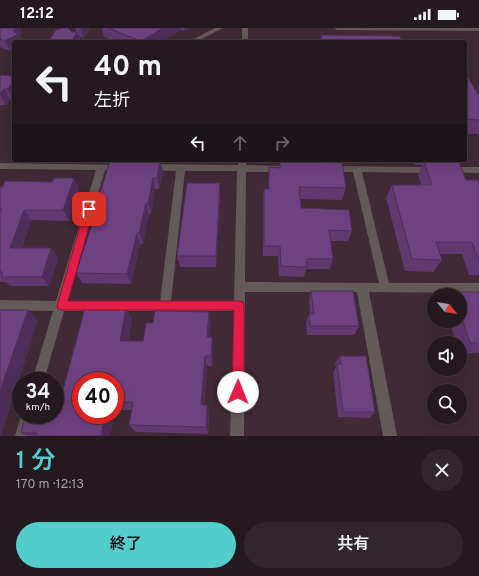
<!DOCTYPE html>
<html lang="ja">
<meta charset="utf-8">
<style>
body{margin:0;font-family:Overpass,"Noto Sans JP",sans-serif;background:#31262d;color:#f1f3f6;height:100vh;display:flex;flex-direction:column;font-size:15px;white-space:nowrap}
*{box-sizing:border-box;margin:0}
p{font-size:13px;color:#a3a0a5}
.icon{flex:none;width:22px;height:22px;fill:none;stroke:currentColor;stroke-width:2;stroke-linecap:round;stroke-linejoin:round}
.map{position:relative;height:408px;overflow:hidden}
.panel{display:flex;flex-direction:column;background:#251920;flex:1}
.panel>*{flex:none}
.top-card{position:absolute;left:12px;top:12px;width:455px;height:122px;border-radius:4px;box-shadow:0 4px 16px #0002,0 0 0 1px #42383e;background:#251920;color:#f1f3f6;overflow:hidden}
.needle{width:26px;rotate:120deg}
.fabs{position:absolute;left:427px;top:260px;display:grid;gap:8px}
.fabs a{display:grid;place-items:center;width:40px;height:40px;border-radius:50%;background:#251920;box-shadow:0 4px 16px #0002,0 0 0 1px #42383e;font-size:20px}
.speed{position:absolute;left:12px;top:344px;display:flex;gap:8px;font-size:20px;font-weight:700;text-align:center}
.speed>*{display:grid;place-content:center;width:52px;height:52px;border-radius:50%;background:#251920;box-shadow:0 4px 16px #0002,0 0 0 1px #42383e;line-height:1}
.speed small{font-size:10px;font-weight:400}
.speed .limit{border:6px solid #d22;background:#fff;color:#111}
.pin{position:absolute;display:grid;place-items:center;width:34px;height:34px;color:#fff;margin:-17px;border-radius:8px;box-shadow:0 2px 6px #0006}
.me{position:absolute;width:44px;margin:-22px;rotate:1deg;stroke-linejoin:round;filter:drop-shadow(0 0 3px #0008)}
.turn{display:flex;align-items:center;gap:14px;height:84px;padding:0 16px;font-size:18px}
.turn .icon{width:52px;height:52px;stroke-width:2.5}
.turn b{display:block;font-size:28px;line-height:34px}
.lanes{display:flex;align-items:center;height:38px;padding:0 16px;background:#0003;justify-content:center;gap:20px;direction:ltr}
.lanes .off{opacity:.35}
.round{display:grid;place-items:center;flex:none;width:42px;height:42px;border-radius:21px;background:#31262d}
.summary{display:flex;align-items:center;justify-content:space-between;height:68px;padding:0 16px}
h1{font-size:24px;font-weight:600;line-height:30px;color:#53cdcb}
.button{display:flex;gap:8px;margin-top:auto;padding:8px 16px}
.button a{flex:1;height:46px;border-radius:24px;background:#53cdcb;color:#111;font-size:16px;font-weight:600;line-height:46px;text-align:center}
.button a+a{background:#31262d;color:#f1f3f6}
.status{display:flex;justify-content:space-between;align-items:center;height:28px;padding:0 20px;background:#251920;direction:ltr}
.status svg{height:11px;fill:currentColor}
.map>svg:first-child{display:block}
.built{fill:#3f2a35;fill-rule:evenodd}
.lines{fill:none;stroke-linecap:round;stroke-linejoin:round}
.minor{fill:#645a5a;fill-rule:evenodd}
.wall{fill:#5f396f}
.shaded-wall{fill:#4d2e5a}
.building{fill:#6e4281;stroke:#4d2e5a}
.route{fill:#e11d48;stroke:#92132f}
</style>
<div class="status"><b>12:12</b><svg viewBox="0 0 49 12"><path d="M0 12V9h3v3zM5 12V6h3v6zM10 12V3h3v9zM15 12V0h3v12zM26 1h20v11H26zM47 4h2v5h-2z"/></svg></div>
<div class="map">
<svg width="479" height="408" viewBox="0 0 479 408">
<rect width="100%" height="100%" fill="#31212a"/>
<!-- built -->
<path class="built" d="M0 0H479V408H0ZM14 14H465V132H14ZM434 267H460V293H434ZM434 315H460V341H434ZM21 353H55V387H21ZM81 353H115V387H81ZM434 363H460V389H434Z"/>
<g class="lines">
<!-- minor -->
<path class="minor" d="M61 0H68L84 14H77Z
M215 0H223L196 14H188Z
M242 0H248V14H242Z
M334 0H479V3L337 2Z
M238 132H246V137L282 138 286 141 282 144H246L245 254 379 255 353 144H330L326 141 330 138 432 139 436 142 432 145 362 144 389 255H479V265L369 264 397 408H383L357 264H245L244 408H230L234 283H64L44 353H32L53 283 0 282V272L56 273 96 142 0 141V135L125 137 126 139 125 141 105 142 67 273 160 274 176 143 148 142 144 139 148 136 238 137ZM185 143H237L234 273 171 274Z
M450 139H479V145L447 144 446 142Z
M21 387H35L29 408H15Z"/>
</g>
<!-- wall -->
<path class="wall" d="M0 0 22 4 20 8 22 14H14V20L10 23 0 19Z
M75 0H90L83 11 78 7 80 14H48L72 4H76Z
M102 0H190L184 3 181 2 160 14H118L104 9Z
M321 7 402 14H320Z
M465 46 479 68V106H465Z
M0 47 14 48V70L13 72H10L6 77H1L0 78Z
M143 132H165V135H161L163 144 159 161H155L151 186H149L143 216H140L131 256 82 255 76 245 98 177 97 175 143 133Z
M311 132H324L323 135 346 160 342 172 301 171V180L352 203 348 213H331L333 231 330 241H306L304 249 279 248 278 228H263V172L264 161H268L269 139 279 140 280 134H312Z
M380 132H445L444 134 466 152H479V247H469L462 226H440L442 232 433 244 405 243 386 170 392 157H421L418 146 422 137H415L414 134 380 133Z
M0 159 79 161 69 193 31 192 22 220H51L58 230 49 258H10L6 254H0Z
M221 167 216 239H180L177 228Z
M311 263 359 298 354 307H307L306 295 309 286H310L309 272Z
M453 264H479V325H460V315H456L449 293H460V267H450Z
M85 280H126L132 292 128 313H143L146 295H153L155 283 209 284 211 295 210 309H212L213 320 212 338H207L204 377H207L209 385 208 406 136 404 129 397 132 382H115V353H81V387H114L110 408H27L21 405 25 389 56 388Z
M340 328 375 384 369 390 338 389 333 344 336 339 335 335Z"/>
<!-- shaded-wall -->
<path class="shaded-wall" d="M11 0H20L22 4 20 8 22 14H14V20L10 23 5 13Z
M80 0H90L83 11Z
M163 0H180L181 2 160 14H142L141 13Z
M184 0H190L184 3Z
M77 4 80 14H71Z
M14 54V70L13 72 8 61 12 55Z
M4 61 10 72 6 77 0 66Z
M160 133 163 144 159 161 157 150Z
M74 150 79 161 69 193 63 182Z
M153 150 155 161 151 186 148 175Z
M220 155 221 167 216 239V228Z
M146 175 149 186 143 216 139 205Z
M24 182 31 192 18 230 10 220Z
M137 205 140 216 131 256 127 246Z
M51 220 58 230 49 258 42 249Z
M126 280 132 292 126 323 120 313Z
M28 282 38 293 1 408H0V363Z
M209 284 211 295 209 320 207 309Z
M212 309 213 320 212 338 211 328Z
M205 328 207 338 203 385 201 377Z
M207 377 209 385 208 406 206 399Z
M105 387H114L110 408H101Z"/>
<!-- building -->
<path class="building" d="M0 0H15L13 3 18 6 5 13 0 11Z
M62 0H68L72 4H77L71 14H48L56 2Z
M108 0H163L141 13Z
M321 7 400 8 402 14H323Z
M465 46H466L479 68V92L465 91Z
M0 47 14 48V54L12 55 8 61H4L0 66Z
M110 133H160L157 150H153L148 175H146L139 205H137L127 246 76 245 99 175H97Z
M424 133 459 134 466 152H479V234L472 214H436L442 232 412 231 392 157H432Z
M280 134 342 135 346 160 299 159 301 180 349 182 352 203 329 202 333 231H306L307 239 281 238 280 218H264V161H269V139L280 140Z
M54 150H74L63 182H24L10 220H51L42 249H1L3 244H0V185L2 181H0V159H3L5 153 52 154Z
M187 155H220L216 228H177Z
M311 263H353L359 298H310L309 286H314Z
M453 264H479V315H470L460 284V267H454Z
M85 280H126L120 313H143L146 295H153L155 283 209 284 207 309H212L211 328H205L201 377H207L206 399 129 397 133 374H115V353H81V387H105L101 408H36L37 405H21L25 389 56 388Z
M0 282H28L0 363Z
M340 328H366L375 384H343L337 336H341Z"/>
<!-- route -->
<path class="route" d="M89 177 94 181 68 273H239L243 274 244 278V364L242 369 238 370 234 369 232 364 234 282H62L58 281 57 278 85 181Z"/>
</svg>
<div class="fabs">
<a><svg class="needle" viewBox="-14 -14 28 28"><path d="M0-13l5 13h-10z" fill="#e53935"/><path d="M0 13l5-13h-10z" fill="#a3a0a5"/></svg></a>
<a><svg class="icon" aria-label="sound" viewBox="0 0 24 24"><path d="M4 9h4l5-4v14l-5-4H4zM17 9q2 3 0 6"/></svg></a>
<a><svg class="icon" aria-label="search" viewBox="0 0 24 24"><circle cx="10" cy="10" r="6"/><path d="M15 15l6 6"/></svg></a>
</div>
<div class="speed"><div>34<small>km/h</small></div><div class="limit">40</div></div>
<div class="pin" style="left:89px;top:181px;background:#d93025"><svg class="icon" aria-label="arrive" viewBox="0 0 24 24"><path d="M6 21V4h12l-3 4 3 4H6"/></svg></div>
<svg class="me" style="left:238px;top:364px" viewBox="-20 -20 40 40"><circle r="19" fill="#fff"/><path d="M0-13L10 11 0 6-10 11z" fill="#e11d48"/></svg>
<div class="top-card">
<div class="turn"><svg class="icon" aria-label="left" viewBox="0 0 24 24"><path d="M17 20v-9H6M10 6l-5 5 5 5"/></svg><div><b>40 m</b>左折</div></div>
<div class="lanes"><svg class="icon" aria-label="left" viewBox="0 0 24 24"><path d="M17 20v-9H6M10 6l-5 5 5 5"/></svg><svg class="icon off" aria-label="ahead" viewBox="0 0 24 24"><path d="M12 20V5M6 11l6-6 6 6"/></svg><svg class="icon off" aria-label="right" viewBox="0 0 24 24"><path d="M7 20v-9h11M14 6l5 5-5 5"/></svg></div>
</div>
</div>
<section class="panel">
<div class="summary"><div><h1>1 分</h1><p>170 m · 12:13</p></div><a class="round"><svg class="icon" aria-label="close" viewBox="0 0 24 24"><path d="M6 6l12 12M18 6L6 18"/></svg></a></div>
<div class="button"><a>終了</a><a>共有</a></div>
</section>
